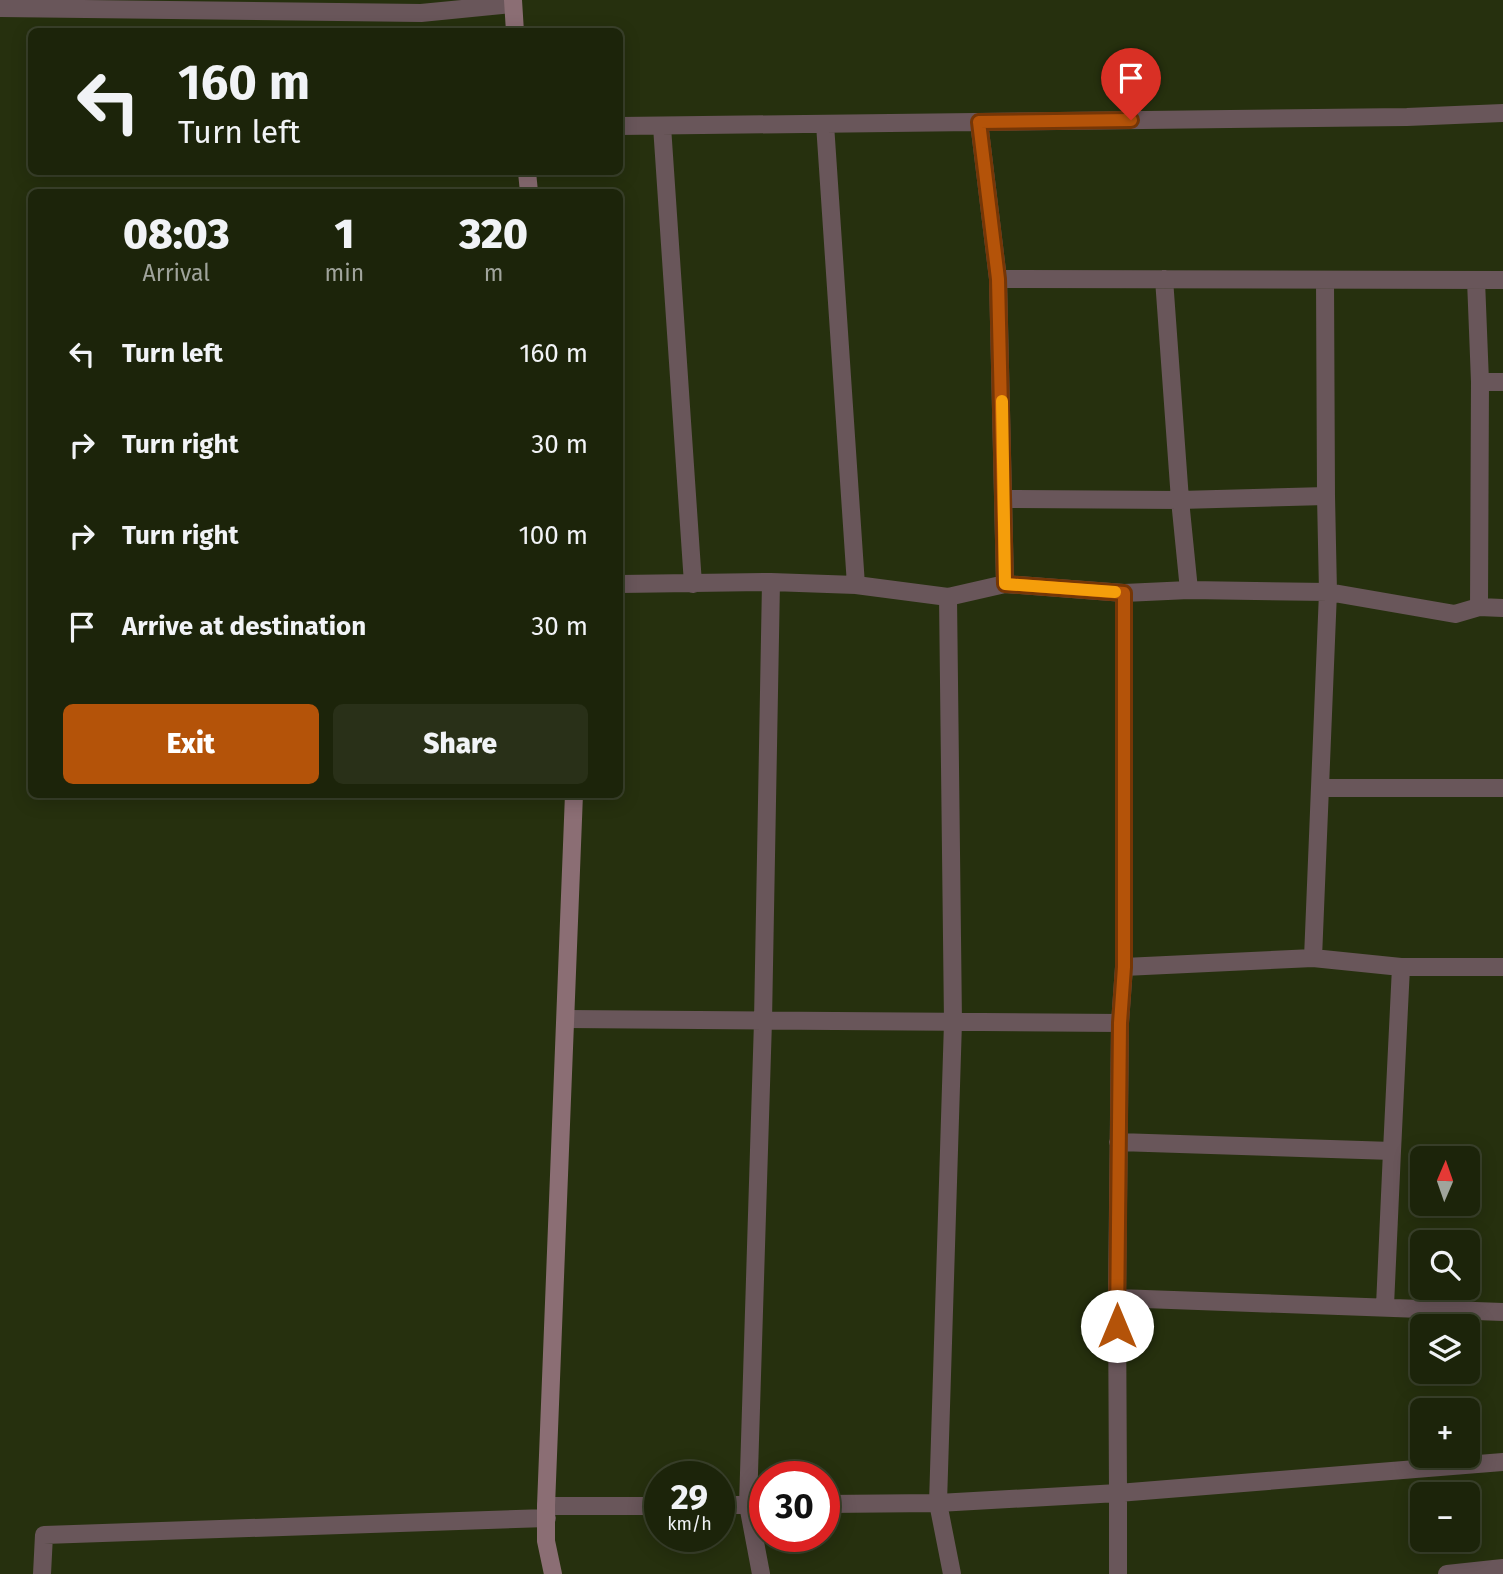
<!DOCTYPE html>
<meta charset="utf-8">
<style>
body{margin:0;font-family:"Fira Sans",sans-serif;background:#293018;color:#f1f3f6;height:100vh;display:flex;flex-direction:column;font-size:26px;white-space:nowrap}
*{box-sizing:border-box;margin:0}
p{font-size:23px;color:#a0a49c}
.icon{flex:none;width:38px;height:38px;fill:none;stroke:currentColor;stroke-width:2;stroke-linecap:round;stroke-linejoin:round}
.map{position:relative;flex:1;overflow:hidden}
.sheet{position:absolute;left:28px;top:189px;width:595px;height:609px;display:flex;flex-direction:column;background:#1c240a;border-radius:10px;box-shadow:0 4px 18px #0003,0 0 0 2px #3a412b}
.sheet>*{flex:none}
.hud{position:absolute;left:28px;top:28px;width:595px;height:147px;border-radius:10px;box-shadow:0 4px 18px #0003,0 0 0 2px #3a412b;background:#1c240a;color:#f1f3f6;overflow:hidden}
.needle{width:46px;rotate:2deg}
.buttons{position:absolute;left:1410px;top:1146px;display:grid;gap:14px}
.buttons a{display:grid;place-items:center;width:70px;height:70px;border-radius:10px;background:#1c240a;box-shadow:0 4px 18px #0003,0 0 0 2px #3a412b;font-size:35px}
.speed{position:absolute;left:644px;top:1461px;display:flex;gap:14px;font-size:35px;font-weight:700;text-align:center}
.speed>*{display:grid;place-content:center;width:91px;height:91px;border-radius:50%;background:#1c240a;box-shadow:0 4px 18px #0003,0 0 0 2px #3a412b;line-height:1}
.speed small{font-size:18px;font-weight:400}
.speed .limit{border:10px solid #d22;background:#fff;color:#111}
.pin{position:absolute;display:grid;place-items:center;width:60px;height:60px;color:#fff;margin:-72px -30px;border-radius:50% 50% 50% 0;rotate:-45deg;box-shadow:0 0 7px #0007}
.pin .icon{rotate:45deg}
.me{position:absolute;width:77px;margin:-38px;rotate:0deg;stroke-linejoin:round;filter:drop-shadow(0 0 5px #0008)}
.turn{display:flex;align-items:center;gap:24px;height:147px;padding:0 35px;font-size:32px}
.turn .icon{width:91px;height:91px;stroke-width:2.5}
.turn b{display:block;font-size:49px;line-height:60px}
.eta{display:flex;justify-content:space-evenly;align-items:center;height:119px;text-align:center}
.eta b{font-size:42px;font-weight:800;line-height:49px}
.button{display:flex;gap:14px;margin-top:auto;padding:14px 35px}
.button a{flex:1;height:80px;border-radius:10px;background:#b45309;color:#fff;font-size:28px;font-weight:800;line-height:80px;text-align:center}
.button a+a{background:#293018;color:#f1f3f6}
ul{padding:0;list-style:none}
li{display:flex;align-items:center;gap:21px;height:91px;padding:0 35px}
li div{flex:1}
li b{display:block;font-size:26px}
li em{font-style:normal}
.map>svg:first-child{display:block}
.lines{fill:none;stroke-linecap:round;stroke-linejoin:round}
.street{stroke:#69565a;stroke-width:18}
.secondary{stroke:#8b6e74;stroke-width:18}
.route-casing{stroke:#753606;stroke-width:18}
.route{stroke:#b45309;stroke-width:12}
.slow{stroke:#f59e0b;stroke-width:12}
</style>
<div class="map">
<svg width="1503" height="1574" viewBox="0 0 1503 1574">
<rect width="100%" height="100%" fill="#26300e"/>
<g class="lines">
<!-- street -->
<path class="street" d="M0 8 421 13 513 4
M979 122 998 279
M825 124 856 585 948 597 1005 584 998 279 1503 280
M620 126 1407 117 1503 113
M662 126 693 584
M1164 279 1180 500 1189 590
M1476 280 1480 382H1503
M1326 496 1328 592 1455 614 1479 607 1503 608
M1005 499 1180 500 1326 496 1325 280
M620 584 771 582 856 585
M1124 593V967
M948 597 953 1022 938 1503 952 1574
M1479 607 1480 382
M1320 788H1503
M1313 958 1401 967H1503
M566 1019 1120 1023 1124 967 1313 958 1328 592 1189 590 1124 593 1005 584
M1120 1023 1117 1298 1118 1493 1503 1462
M1118 1142 1392 1151 1401 967
M1117 1298 1503 1312
M1385 1306 1392 1151
M824 1504 938 1503 1118 1493V1574
M719 1505H765
M546 1506H660
M42 1574 44 1535 547 1518
M761 1574 748 1505 763 1021 771 582
M1447 1574 1503 1568"/>
<!-- secondary -->
<path class="secondary" d="M513 0 515 32
M527 172 529 192
M553 1574 546 1541V1506L574 794"/>
</g>
<g class="lines">
<defs>
<path id="route" d="M1117 1326 1120 1023 1124 967V593L1005 584 998 279 979 122 1131 120"/>
</defs>
<!-- route casing -->
<use href="#route" class="route-casing"/>
<!-- route -->
<use href="#route" class="route"/>
<!-- slow -->
<path class="slow" d="M1002 401 1005 584 1115 592"/>
</g>
</svg>
<div class="buttons">
<a><svg class="needle" viewBox="-14 -14 28 28"><path d="M0-13l5 13h-10z" fill="#e53935"/><path d="M0 13l5-13h-10z" fill="#a0a49c"/></svg></a>
<a><svg class="icon" aria-label="search" viewBox="0 0 24 24"><circle cx="10" cy="10" r="6"/><path d="M15 15l6 6"/></svg></a>
<a><svg class="icon" aria-label="layers" viewBox="0 0 24 24"><path d="M12 4l9 5-9 5-9-5zM3 14l9 5 9-5"/></svg></a>
<a>+</a>
<a>−</a>
</div>
<div class="speed"><div>29<small>km/h</small></div><div class="limit">30</div></div>
<div class="pin" style="left:1131px;top:120px;background:#d93025"><svg class="icon" aria-label="arrive" viewBox="0 0 24 24"><path d="M6 21V4h12l-3 4 3 4H6"/></svg></div>
<svg class="me" style="left:1117px;top:1326px" viewBox="-20 -20 40 40"><circle r="19" fill="#fff"/><path d="M0-13L10 11 0 6-10 11z" fill="#b45309"/></svg>
<div class="hud">
<div class="turn"><svg class="icon" aria-label="left" viewBox="0 0 24 24"><path d="M17 20v-9H6M10 6l-5 5 5 5"/></svg><div><b>160 m</b>Turn left</div></div>
</div>
<section class="sheet">
<div class="eta">
<div><b>08:03</b><p>Arrival</p></div>
<div><b>1</b><p>min</p></div>
<div><b>320</b><p>m</p></div>
</div>
<ul>
<li><svg class="icon" aria-label="left" viewBox="0 0 24 24"><path d="M17 20v-9H6M10 6l-5 5 5 5"/></svg><div><b>Turn left</b></div><em>160 m</em></li>
<li><svg class="icon" aria-label="right" viewBox="0 0 24 24"><path d="M7 20v-9h11M14 6l5 5-5 5"/></svg><div><b>Turn right</b></div><em>30 m</em></li>
<li><svg class="icon" aria-label="right" viewBox="0 0 24 24"><path d="M7 20v-9h11M14 6l5 5-5 5"/></svg><div><b>Turn right</b></div><em>100 m</em></li>
<li><svg class="icon" aria-label="arrive" viewBox="0 0 24 24"><path d="M6 21V4h12l-3 4 3 4H6"/></svg><div><b>Arrive at destination</b></div><em>30 m</em></li>
</ul>
<div class="button"><a>Exit</a><a>Share</a></div>
</section>
</div>
